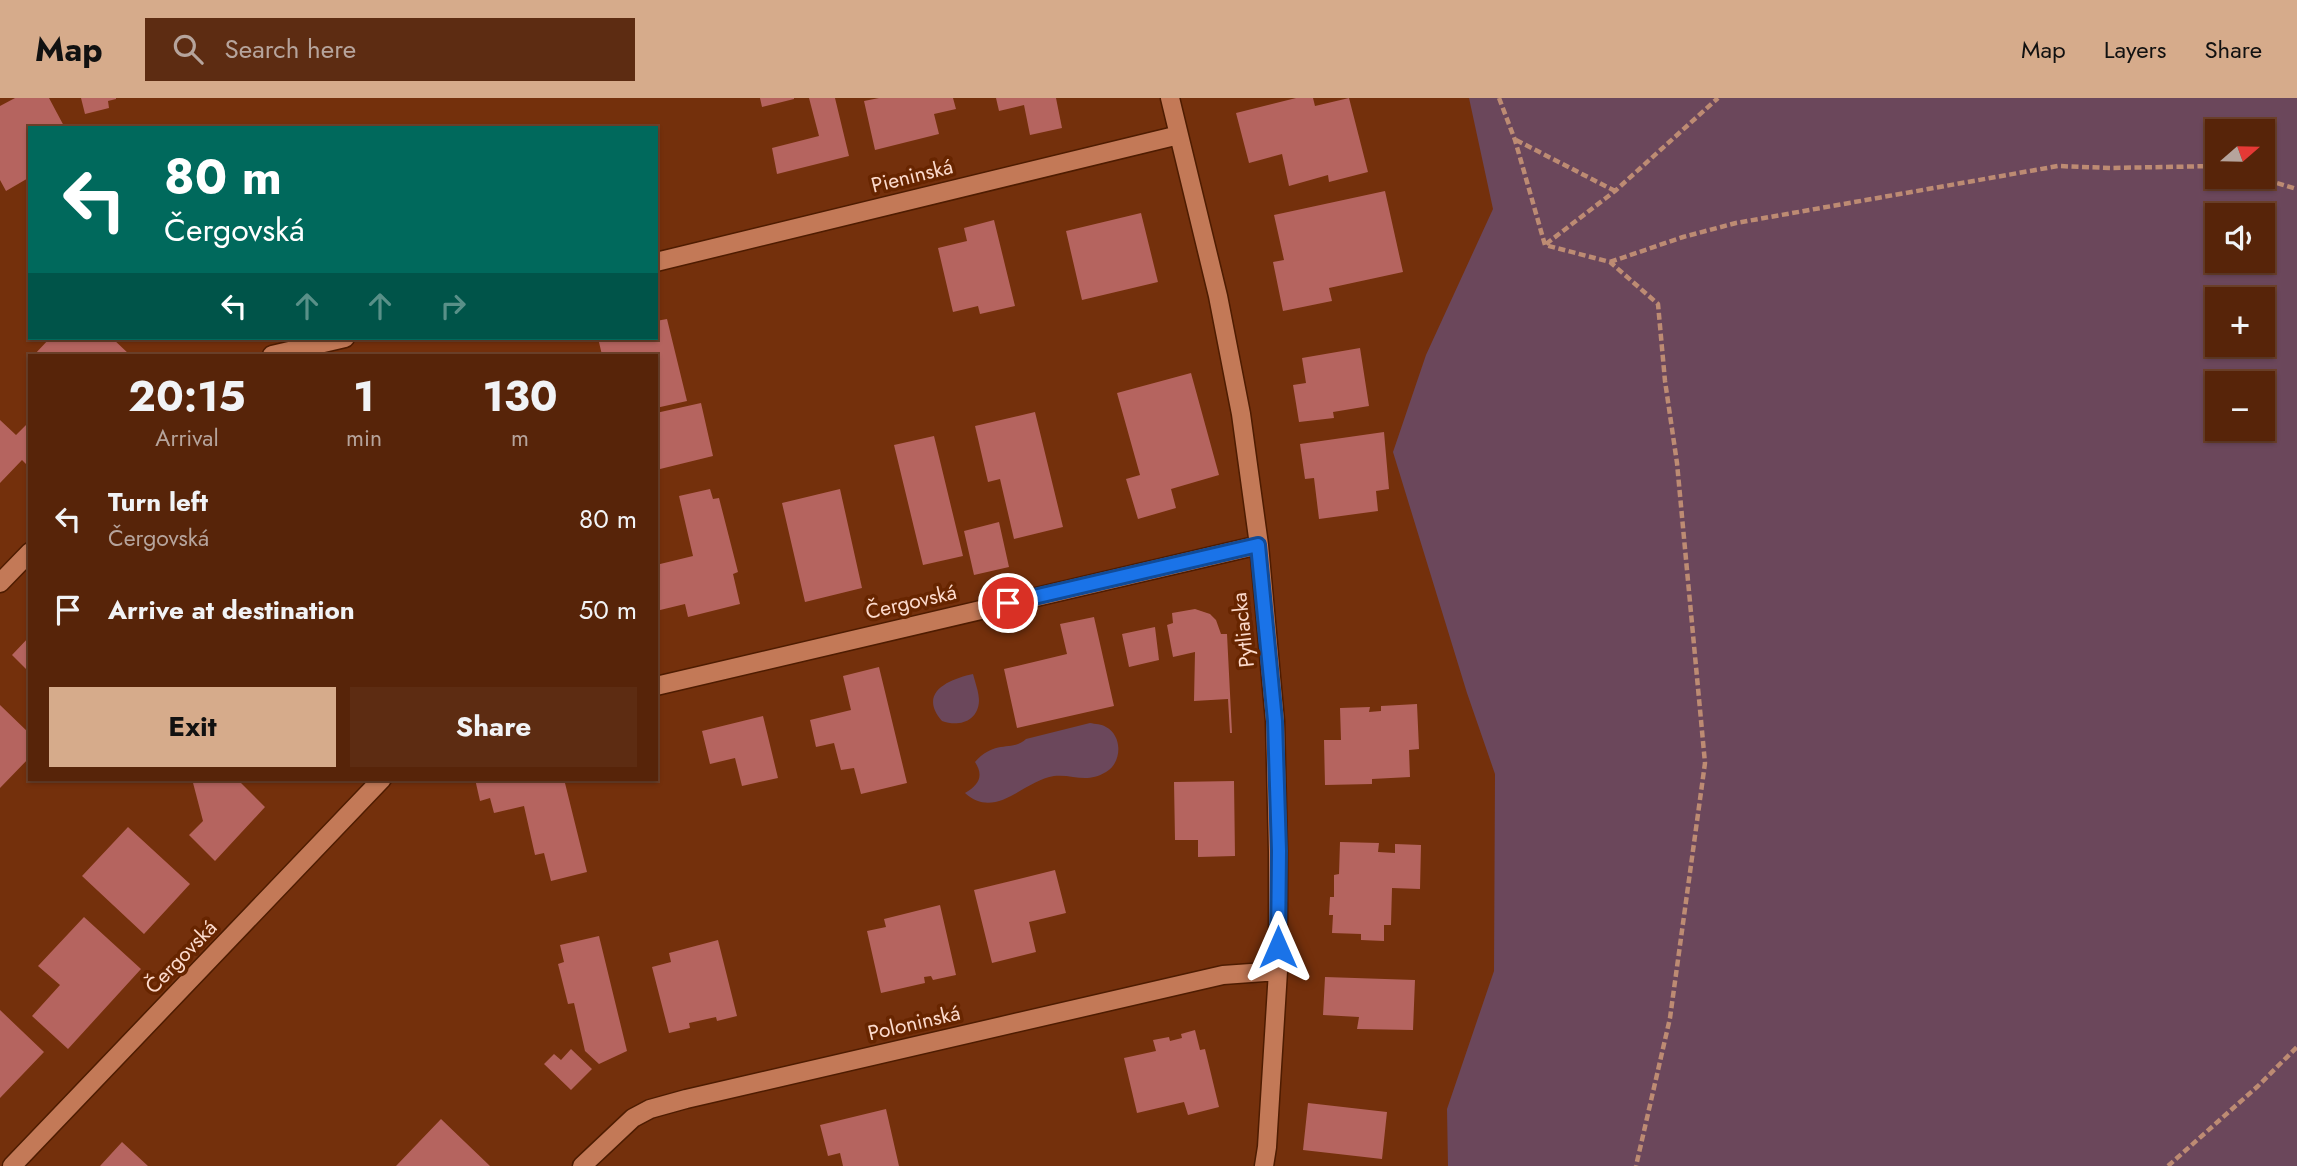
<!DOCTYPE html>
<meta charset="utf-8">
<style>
body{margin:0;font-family:Jost,sans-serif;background:#5d2c12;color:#f1f3f6;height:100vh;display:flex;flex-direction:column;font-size:26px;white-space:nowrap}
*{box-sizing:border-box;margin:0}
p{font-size:23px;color:#b6a49c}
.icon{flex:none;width:38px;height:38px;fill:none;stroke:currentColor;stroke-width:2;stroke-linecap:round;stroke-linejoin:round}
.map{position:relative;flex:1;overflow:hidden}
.panel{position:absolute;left:28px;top:256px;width:630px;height:427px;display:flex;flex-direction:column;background:#572409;border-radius:0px;box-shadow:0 2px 5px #0004,0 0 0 2px #6d412a}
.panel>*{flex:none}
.guide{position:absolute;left:28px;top:28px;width:630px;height:214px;border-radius:0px;box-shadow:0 2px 5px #0004,0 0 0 2px #6d412a;background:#00695c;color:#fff;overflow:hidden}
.needle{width:46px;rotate:70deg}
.tools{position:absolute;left:2205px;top:21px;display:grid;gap:14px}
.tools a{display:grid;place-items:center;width:70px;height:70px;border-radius:0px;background:#572409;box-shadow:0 2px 5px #0004,0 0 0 2px #6d412a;font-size:35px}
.pin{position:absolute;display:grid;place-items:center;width:60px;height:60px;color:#fff;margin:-30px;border:4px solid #fff;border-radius:50%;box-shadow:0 2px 7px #0007}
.me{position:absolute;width:77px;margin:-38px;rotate:0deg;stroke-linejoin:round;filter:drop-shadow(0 0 5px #0008)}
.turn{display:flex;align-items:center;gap:24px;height:147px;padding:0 21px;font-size:32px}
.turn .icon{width:91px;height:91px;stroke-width:2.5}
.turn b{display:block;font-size:49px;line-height:60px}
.lanes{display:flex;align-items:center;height:66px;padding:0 21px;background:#0003;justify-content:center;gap:35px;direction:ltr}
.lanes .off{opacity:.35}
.eta{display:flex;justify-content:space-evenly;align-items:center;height:119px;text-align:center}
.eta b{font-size:42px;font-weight:700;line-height:49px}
.button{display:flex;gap:14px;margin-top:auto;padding:14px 21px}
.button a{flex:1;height:80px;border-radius:0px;background:#d6ab8b;color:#111;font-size:28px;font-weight:700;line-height:80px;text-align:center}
.button a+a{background:#5d2c12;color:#f1f3f6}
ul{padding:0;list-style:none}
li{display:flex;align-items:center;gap:21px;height:91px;padding:0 21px}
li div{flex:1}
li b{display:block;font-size:26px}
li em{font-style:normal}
header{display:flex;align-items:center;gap:42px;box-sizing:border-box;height:98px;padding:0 35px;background:#d6ab8b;color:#111}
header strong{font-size:33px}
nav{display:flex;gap:38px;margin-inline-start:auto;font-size:24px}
.search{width:490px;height:63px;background:#5d2c12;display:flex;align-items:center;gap:18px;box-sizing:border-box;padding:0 24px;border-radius:0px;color:#b6a49c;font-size:26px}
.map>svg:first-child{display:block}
.green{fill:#6b475b;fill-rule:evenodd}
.building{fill:#b5645f}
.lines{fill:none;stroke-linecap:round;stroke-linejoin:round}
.minor-casing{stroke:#4e1c01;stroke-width:21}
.path{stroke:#bd8b73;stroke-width:4.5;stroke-dasharray:7 3.5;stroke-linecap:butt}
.minor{stroke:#c37957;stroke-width:18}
.route-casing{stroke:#114b97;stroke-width:18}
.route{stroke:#1a73e8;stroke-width:12}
.labels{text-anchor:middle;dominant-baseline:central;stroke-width:7;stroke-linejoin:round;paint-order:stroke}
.street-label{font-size:21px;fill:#fcdacc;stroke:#672500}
</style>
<header>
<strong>Map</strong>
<div class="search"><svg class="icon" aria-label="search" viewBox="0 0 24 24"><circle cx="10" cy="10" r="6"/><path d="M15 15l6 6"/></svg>Search here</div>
<nav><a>Map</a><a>Layers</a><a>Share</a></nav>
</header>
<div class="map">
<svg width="2297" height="1068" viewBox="0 0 2297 1068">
<rect width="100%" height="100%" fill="#74300c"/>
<!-- green -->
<path class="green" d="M1469 0H2297V1068H1448L1447 1011 1494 873 1495 676 1467 595 1393 354 1426 257 1493 111ZM2217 33H2263V79H2217ZM2217 117H2263V163H2217ZM2217 201H2263V247H2217ZM2217 285H2263V331H2217Z
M973 576C975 584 979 594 979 603 978 624 958 629 942 623 917 594 950 581 973 576Z
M1090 625C1095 626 1102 626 1106 629 1123 638 1122 665 1106 674 1086 686 1074 676 1054 678 1024 682 996 723 965 695 979 687 984 678 975 664 995 641 1013 654 1026 641Z"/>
<!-- building -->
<path class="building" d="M15 0H49L65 30H30V79L6 93 0 82V8Z
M81 0H116V1L108 3 109 10 85 16Z
M760 0H794V1L762 9Z
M809 0H835L849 58 777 76 772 50 819 38Z
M879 0H953L956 11 934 16 939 36 875 52 864 3Z
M996 0H1056L1062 30 1030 37 1024 7 999 13Z
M1296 0H1313L1315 8 1349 0 1368 74 1329 84 1328 77 1289 88 1282 56 1249 65 1236 15Z
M1385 93 1403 174 1329 190 1332 203 1283 213 1273 164 1284 162 1274 117Z
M1141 115 1158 184 1082 202 1066 133Z
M994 122 1015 208 980 216 978 208 953 214 938 150 967 143 964 130Z
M667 221 687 303 656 310V257H602L598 240H656V223Z
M50 240H56L60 244 64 240H112L130 257H34Z
M1360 250 1369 308 1333 314 1334 320 1299 324 1293 287 1306 285 1302 260Z
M1191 275 1219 377 1171 391 1176 410 1138 421 1126 381 1140 377 1117 295Z
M701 305 713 358 656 372V315Z
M1035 314 1063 429 1014 441 1000 381 988 384 975 328Z
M0 322 16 337 30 323V370L22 362 0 385Z
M1384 334 1389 391 1376 393 1378 413 1319 421 1314 380 1305 381 1300 346Z
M934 338 963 458 923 467 894 347Z
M710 391 713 401 719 400 738 474 733 476 740 506 688 519 685 506 656 513V467L693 458 679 398Z
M840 391 862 490 805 504 782 405Z
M999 424 1009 469 974 477 964 433Z
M1195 511 1210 516 1216 522 1221 536H1227L1232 635H1230L1228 601 1194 603 1195 554 1173 559 1167 527 1173 525 1172 515Z
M1094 519 1114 608 1017 630 1004 571 1067 556 1060 526Z
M1155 529 1159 562 1129 569 1122 536Z
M30 538V575L12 557Z
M879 569 907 685 861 696 854 670 841 672 834 645 816 649 810 622 851 612 843 578Z
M1417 606 1419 651 1409 652 1410 679 1372 681V686L1325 687 1324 642H1341L1340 610 1370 609 1369 614 1381 613V608Z
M0 607 30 636V659L0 690Z
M763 618 778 680 742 688 735 660 710 666 702 633Z
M192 681H237L265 709 215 763 189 737 203 723Z
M475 681H515L516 684 528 681H564L587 774 551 783 544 755 535 757 524 708 494 715 490 700 480 703Z
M1234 683 1235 758 1198 759V742H1175L1174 684Z
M128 729 190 786 144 836 82 778Z
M1340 744 1379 745 1378 754 1395 755V746L1421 747 1420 791 1392 790 1391 827H1384V843L1361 842V836L1332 835 1333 817H1329L1330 799H1334V777L1339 776Z
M1055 772 1066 815 1029 824 1036 854 992 865 974 792Z
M940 807 956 877 933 882 931 878 924 879 925 885 881 895 867 833 886 829 884 821Z
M84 819 141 871 68 951 32 918 60 887 38 868Z
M599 838 627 953 599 966 585 953 574 905 568 906 558 866 564 864 560 847Z
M718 842 737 918 717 923 716 919 689 925 690 930 669 935 652 869 671 864 669 855Z
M1325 879 1415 882 1413 932 1357 931 1359 919 1323 917Z
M0 912 44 954 0 1000Z
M1195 932 1200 952 1205 951 1219 1009 1188 1017 1184 1004 1137 1015 1124 960 1156 953 1153 942 1169 939 1170 943 1182 940 1181 936Z
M571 951 592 971 571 992 544 966 554 956 561 962Z
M1308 1005 1387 1014 1382 1061 1303 1052Z
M886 1011 899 1068H843L840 1055 828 1058 820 1027Z
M441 1021 490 1068H396Z
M122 1044 148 1068H100Z"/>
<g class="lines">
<defs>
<path id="minor" d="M1170 0 1218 198 1241 316 1259 447 1275 623 1278 753V873L1267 1049 1264 1068
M656 164 1179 37
M272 257 345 240
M0 485 30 454
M656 588 1259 447
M12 1068 382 681
M582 1068 633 1020 650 1011 686 1001 1223 877 1278 873"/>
</defs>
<!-- minor casing -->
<use href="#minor" class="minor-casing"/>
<!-- path -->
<path class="path" d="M1499 0 1515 42 1545 147 1610 164 1658 206 1665 283 1677 365 1705 665 1670 920 1636 1068
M1516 42 1615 93
M2257 79 2297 91
M1546 146 1615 93 1718 0
M1610 164 1683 139 1736 125 2058 68 2110 70 2217 68
M2168 1068 2258 988 2297 949"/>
<!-- minor -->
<use href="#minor" class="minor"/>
</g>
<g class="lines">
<defs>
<path id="route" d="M1008 505 1258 447 1275 623 1279 753 1278 849"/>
</defs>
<!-- route casing -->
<use href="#route" class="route-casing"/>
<!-- route -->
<use href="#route" class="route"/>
</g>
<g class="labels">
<!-- street labels -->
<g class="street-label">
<text transform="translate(912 78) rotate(-14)">Pieninská</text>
<text transform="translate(911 504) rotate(-13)">Čergovská</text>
<text transform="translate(1243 532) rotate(-96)">Pytliacka</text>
<text transform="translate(181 859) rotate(-46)">Čergovská</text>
<text transform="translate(914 925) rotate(-13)">Poloninská</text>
</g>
</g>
</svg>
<div class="tools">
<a><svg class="needle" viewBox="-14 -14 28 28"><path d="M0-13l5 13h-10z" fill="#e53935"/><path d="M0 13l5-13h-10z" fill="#b6a49c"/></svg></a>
<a><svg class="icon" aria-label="sound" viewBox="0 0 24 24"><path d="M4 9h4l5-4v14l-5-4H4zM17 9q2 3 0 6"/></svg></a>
<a>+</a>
<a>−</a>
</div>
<div class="pin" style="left:1008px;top:505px;background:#d93025"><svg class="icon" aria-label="arrive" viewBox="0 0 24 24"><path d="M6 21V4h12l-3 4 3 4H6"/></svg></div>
<svg class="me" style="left:1278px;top:849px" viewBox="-20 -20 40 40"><path d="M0-17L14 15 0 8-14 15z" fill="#1a73e8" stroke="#fff" stroke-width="4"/></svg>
<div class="guide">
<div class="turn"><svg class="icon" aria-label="left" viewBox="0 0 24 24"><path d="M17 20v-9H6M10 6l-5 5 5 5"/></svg><div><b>80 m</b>Čergovská</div></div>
<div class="lanes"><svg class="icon" aria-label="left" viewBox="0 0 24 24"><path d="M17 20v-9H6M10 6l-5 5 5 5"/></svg><svg class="icon off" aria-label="ahead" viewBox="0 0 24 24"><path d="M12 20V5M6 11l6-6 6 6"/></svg><svg class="icon off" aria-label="ahead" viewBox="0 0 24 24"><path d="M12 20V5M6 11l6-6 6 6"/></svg><svg class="icon off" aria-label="right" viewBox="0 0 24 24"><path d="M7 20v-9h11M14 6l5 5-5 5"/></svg></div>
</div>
<section class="panel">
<div class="eta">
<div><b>20:15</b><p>Arrival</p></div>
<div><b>1</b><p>min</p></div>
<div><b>130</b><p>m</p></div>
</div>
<ul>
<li><svg class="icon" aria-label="left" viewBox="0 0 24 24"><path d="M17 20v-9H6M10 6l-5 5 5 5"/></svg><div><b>Turn left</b><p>Čergovská</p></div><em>80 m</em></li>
<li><svg class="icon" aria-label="arrive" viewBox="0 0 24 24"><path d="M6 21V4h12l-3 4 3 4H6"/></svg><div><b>Arrive at destination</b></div><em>50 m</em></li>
</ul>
<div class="button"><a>Exit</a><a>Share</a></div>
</section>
</div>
